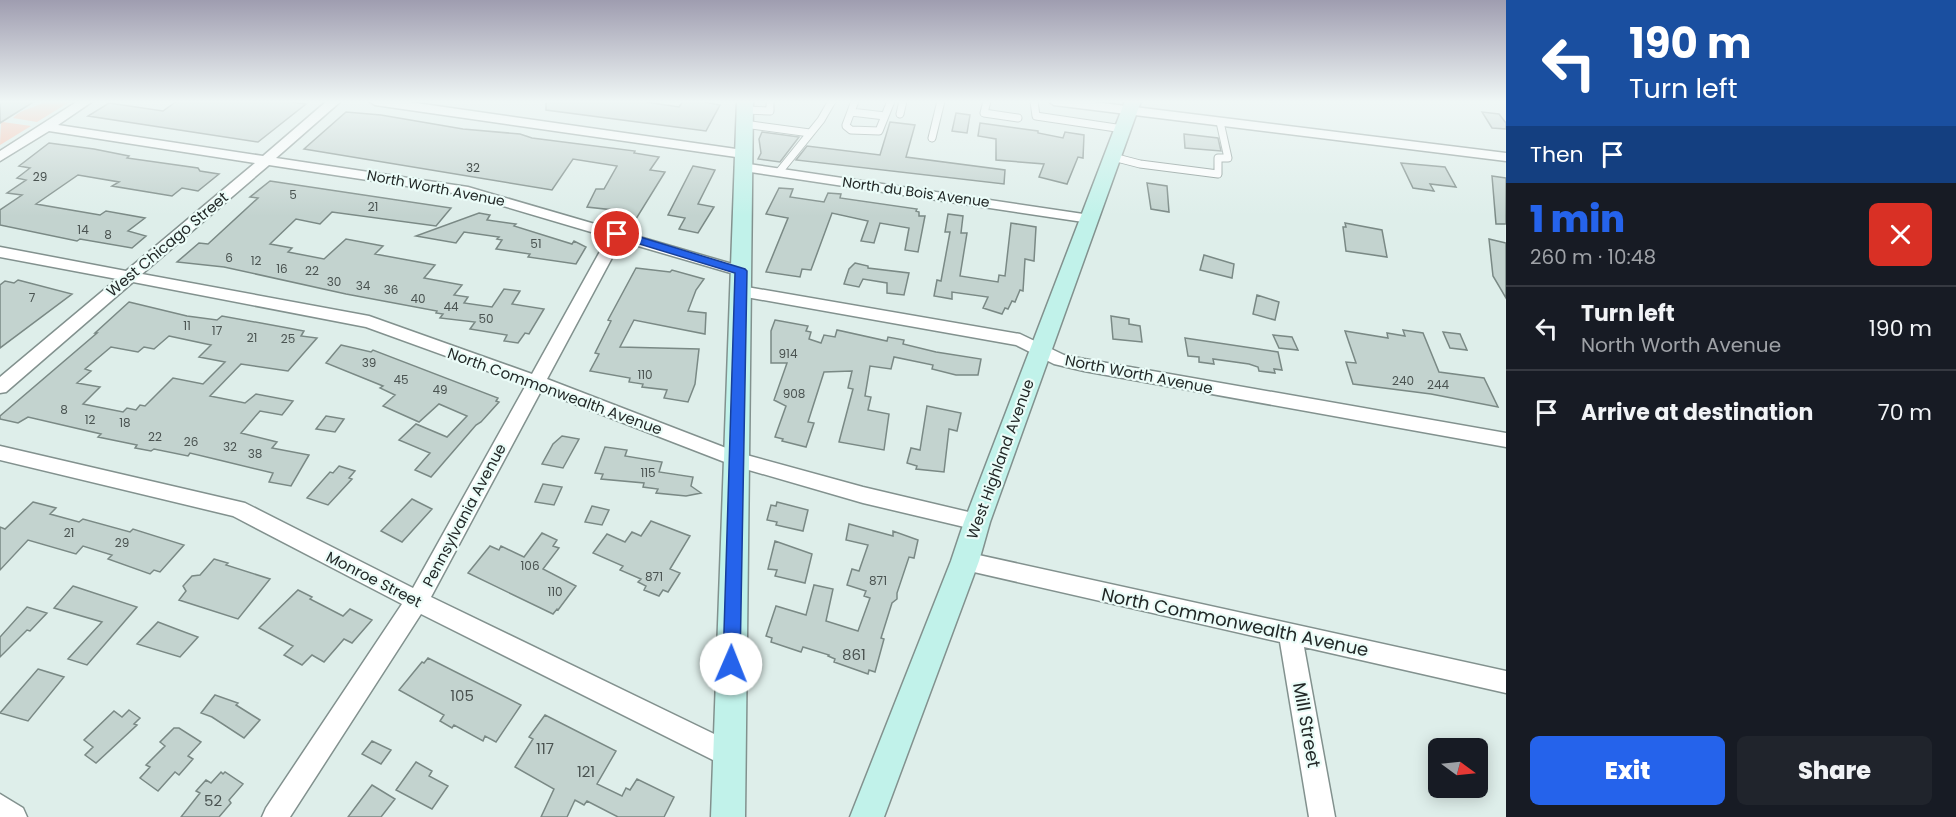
<!DOCTYPE html>
<meta charset="utf-8">
<style>
body{margin:0;font-family:Poppins,sans-serif;background:#20242c;color:#f1f3f6;height:100vh;display:flex;flex-direction:column;font-size:22px;white-space:nowrap}
*{box-sizing:border-box;margin:0}
p{font-size:20px;color:#9ea1a6}
.icon{flex:none;width:33px;height:33px;fill:none;stroke:currentColor;stroke-width:2;stroke-linecap:round;stroke-linejoin:round}
.map{position:relative;flex:1;overflow:hidden}
.details{display:flex;flex-direction:column;background:#171b24;width:450px}
.details>*{flex:none}
.top-card{background:#1a4fa0;color:#fff;overflow:hidden}
.needle{width:39px;rotate:105deg}
.fabs{position:absolute;left:1428px;top:738px;display:grid;gap:12px}
.fabs a{display:grid;place-items:center;width:60px;height:60px;border-radius:9px;background:#171b24;box-shadow:0 3px 15px #0003;font-size:30px}
.pin{position:absolute;display:grid;place-items:center;width:51px;height:51px;color:#fff;margin:-26px;border:3px solid #fff;border-radius:50%;box-shadow:0 2px 6px #0007}
.me{position:absolute;width:66px;margin:-33px;rotate:1deg;stroke-linejoin:round;filter:drop-shadow(0 0 4px #0008)}
.turn{display:flex;align-items:center;gap:21px;height:126px;padding:0 24px;font-size:27px}
.turn .icon{width:78px;height:78px;stroke-width:2.5}
.turn b{display:block;font-size:42px;line-height:51px}
.then{display:flex;align-items:center;height:57px;padding:0 24px;background:#0003;gap:12px;font-size:22px}
.round{display:grid;place-items:center;flex:none;width:63px;height:63px;border-radius:9px;background:#20242c}
.summary{display:flex;align-items:center;justify-content:space-between;height:102px;padding:0 24px}
h1{font-size:36px;font-weight:800;line-height:45px;color:#2563eb}
.button{display:flex;gap:12px;margin-top:auto;padding:12px 24px}
.button a{flex:1;height:69px;border-radius:9px;background:#2563eb;color:#fff;font-size:24px;font-weight:800;line-height:69px;text-align:center}
.button a+a{background:#20242c;color:#f1f3f6}
ul{padding:0;list-style:none}
li{display:flex;align-items:center;gap:18px;height:84px;padding:0 24px;border-top:2px solid #363941}
li div{flex:1}
li b{display:block;font-size:22px}
li em{font-style:normal}
main{display:flex;flex:1;min-height:0}
.map>svg:first-child{display:block}
.green{fill:#fcbda9}
.building{fill:#c3d3cf;stroke:#7a8985;stroke-width:1.5;fill-rule:evenodd}
.lines{fill:none;stroke-linecap:round;stroke-linejoin:round}
.lane-casing{stroke:#82918e;stroke-width:9}
.street-casing{stroke:#82918e;stroke-width:3}
.secondary-casing{stroke:#82918e;stroke-width:3}
.lane{stroke:#fff;stroke-width:7}
.street{fill:#fff;fill-rule:evenodd}
.secondary{fill:#c1f2ea;fill-rule:evenodd}
.route{fill:#2563eb;stroke:#184099;stroke-width:1.5}
.labels{text-anchor:middle;dominant-baseline:central;stroke-width:4.5;stroke-linejoin:round;paint-order:stroke}
.number-label{font-size:12px;fill:#4a5351}
.far-street-label{font-size:14px;fill:#222827;stroke:#ebfcf8}
.street-label{font-size:15px;fill:#222827;stroke:#ebfcf8}
.near-number-label{font-size:15px;fill:#4a5351}
.near-street-label{font-size:18px;fill:#222827;stroke:#ebfcf8}
</style>
<main>
<div class="map">
<svg width="1506" height="817" viewBox="0 0 1506 817">
<rect width="100%" height="100%" fill="#deeeea"/>
<!-- green -->
<path class="green" d="M45 101H71L37 122 13 118C22 108 34 109 45 101Z
M1 123 3 122 31 126 0 145Z"/>
<!-- building -->
<path class="building" d="M0 101H35L0 123Z
M177 101H283L306 104 258 142 88 116 109 103 163 111Z
M546 101H639L679 107 683 101H699L720 105 706 131 546 110Z
M346 112 381 115 463 129 520 134 532 138 635 151 634 153 659 157 650 170 665 172 636 219 622 216 623 211 587 207 596 189H604L617 166 573 159 552 190 304 149Z
M1482 112 1499 114 1506 123V129L1492 128Z
M956 113 970 115 967 133 952 131Z
M890 122 915 125 906 157 1005 170 1004 184 796 160 807 146 880 155Z
M980 123 1038 131V133L1063 138 1065 132 1084 135 1083 158 1078 157 1067 184 1039 177 1044 164 996 160V139L978 136Z
M762 132 799 137 780 162 758 159 761 153 759 139Z
M1184 134 1218 138 1221 151 1185 148Z
M49 143 94 149 129 156 127 158 198 168 200 171 219 174 198 191 182 188 172 196 112 186 119 182 78 175 36 204 100 215 106 211 145 218 128 231 146 236 132 248 80 239 77 241 0 225V210L22 195 7 193 26 180 17 178 30 168 19 166Z
M1401 163 1445 167 1456 187 1430 184 1434 191 1413 188Z
M693 166 715 170 698 204 714 207 698 233 679 229 685 218 668 215Z
M1492 176 1506 178V224H1496Z
M270 181 451 208 436 226 332 212 320 224 296 219 270 244 292 248 288 252 324 259 346 239 383 246 375 254 435 265 424 278 462 285 454 295 468 297 464 303 492 307 504 289 520 291 512 304 544 309 529 334 525 333 518 343 504 341 507 335 470 329 475 322 440 318 443 314 436 313 437 311 346 294 224 267 177 262 199 243 208 244 258 198 250 197Z
M1147 183 1167 186 1169 212 1151 209Z
M779 188 793 189 790 197 824 202 828 193 841 194 840 198 917 209 916 211 919 212V216H925L918 252 905 250 909 228 880 223 874 243 861 241 868 221 832 213 811 270 802 269 800 277 766 272 788 218 766 214Z
M479 213 490 215 487 220 516 224 514 226 572 244 574 241 586 247 576 264 528 257 530 254 496 249 502 240 497 239 499 237 464 232 456 243 416 236Z
M948 214 963 216 961 233H967L960 276 998 282 999 275 1005 276 1011 223 1036 227 1034 261 1025 259 1023 291 1020 290 1015 302 1012 301 1008 309 1005 308 1002 314 983 308 988 297 952 292V299L934 296 937 280 941 281 950 232H945Z
M1345 223 1382 230 1387 257 1346 251 1343 227H1346Z
M1489 239 1506 243V298L1493 276Z
M1204 255 1234 264 1232 278 1200 270Z
M855 263 868 266V268L909 273 904 295 887 293V283L863 279 859 287 844 284 849 269Z
M636 268 670 272 672 270 704 279 696 290 688 311 706 313 705 334 634 320 620 347 699 349 695 384 688 402 664 398 667 390 642 387 643 384 629 382 630 378 590 371 599 354 595 353 611 321 608 320Z
M18 280 72 294 0 348V285L5 281 14 283Z
M1257 295 1279 302 1275 320 1253 314Z
M129 302 187 316 217 320 222 316 288 328 304 331 301 336 317 338 288 371 241 364 210 396 245 403 256 394 293 401 282 415 260 411 241 433 277 442 272 448 309 455 291 486 269 482 273 473 219 460 190 453 188 456 154 449 151 451 135 448 137 445 98 437 101 434 28 417 18 423 0 419V416L97 333H95ZM169 336 211 345 199 357 225 362 203 384 173 378 145 406 140 405 136 410 127 408 123 412 83 404 100 387 77 383 91 371 85 369 111 347 138 352 144 347 154 349Z
M1111 316 1129 319V324L1140 326 1142 342 1113 339Z
M775 320 808 326 806 331 811 332 809 339 821 343 824 335 835 337 837 330 887 341 888 337 904 340 903 344 936 352 981 359 978 375H956L932 369 933 365 894 357 891 369 870 366 865 396 871 397 868 410 889 414 884 450 839 442 853 389 848 388 852 371 824 372 808 422 814 423 806 447 782 441 783 439 775 437 786 406 774 400 787 363H771V331Z
M1403 330 1423 333 1439 372 1484 378 1498 407 1431 394 1353 384 1346 362 1356 363 1345 331 1388 338 1387 333 1405 336Z
M1443 332 1460 334 1467 350 1450 348Z
M1273 335 1292 337 1298 350 1279 348Z
M1185 338 1278 352 1282 370 1274 369 1275 373 1259 371 1258 367 1249 364 1213 359 1214 364 1199 362V357L1188 356Z
M341 345 371 352 373 350 498 398 496 401 499 402 481 422 476 425 431 477 415 470 430 453 399 440 416 424 447 437 467 416 439 404 419 422 383 406 395 395 380 388 383 386 326 363Z
M927 406 961 413 957 431 949 429 944 472 916 469 917 466 907 463 911 448 920 450Z
M326 416 344 419 335 432 316 429Z
M562 436 579 439 563 468 542 464 553 444Z
M605 447 627 450 625 456 662 462 659 472 693 477 691 486 701 493 686 496 656 493 658 489 643 487 644 483 601 479 603 474 595 473Z
M339 466 355 471 349 478 352 479 328 505 307 498 330 472 333 473Z
M543 484 562 487 554 505 535 502Z
M412 499 432 509 402 542 381 531Z
M33 502 56 508 50 514 79 522 83 519 130 532 133 529 184 545 160 572 154 570 150 574 108 559 112 555 83 546 76 554 28 540 0 570V527L5 529Z
M777 502 808 510 803 531 776 525 777 522 767 520 771 505 776 506Z
M592 506 609 510 602 525 585 522Z
M651 521 690 536 670 569 680 573 668 592 663 590 659 596 644 590 646 586 638 582 641 579 620 570 623 566 593 553 607 534 625 542 632 532 641 536Z
M849 524 893 536V531L918 540 914 558 909 557 897 593V599L892 603 881 638 884 639 875 672 869 670 868 674 834 662 835 659 828 656 829 655 803 647 801 652 771 642 772 638 766 636 776 606 806 615 814 585 833 589 826 621 858 631 870 598 864 596 866 591 847 585 852 569 859 571 868 545 846 540Z
M542 533 557 540 553 546 559 548 543 569 576 586 558 610 557 609 553 614 468 573 490 546 499 550 501 546 524 557Z
M775 541 812 554 805 583 775 576 777 570 768 569Z
M214 559 228 563 226 565 270 579 238 619 179 600 186 591 183 586 192 576 200 575Z
M73 586 137 607 87 665 68 659 102 622 54 608Z
M298 590 312 597 310 599 343 616 350 609 372 620 352 643 344 639 324 662 312 655 302 665 284 655 293 646 259 628Z
M27 607 47 613 30 631 27 630 0 657V637Z
M158 622 179 630 198 637 180 657 137 644Z
M428 658 521 705 496 742 485 736 483 741 454 725 452 728 440 721 444 715 399 690 422 662 424 663Z
M38 669 64 677 28 721 0 713Z
M215 695 238 703 236 705 260 720 244 738 212 717 201 713Z
M129 710 140 718 134 724 137 725 96 763 85 755 93 747 84 740 114 711 122 717Z
M545 715 616 751 597 784 622 796 626 788 630 790 637 779 674 797 664 817H618L587 801 584 805 575 800 567 817H541L554 789 515 767 533 739 529 737Z
M174 728H179L201 742 188 756 193 759 179 775 175 772 158 791 140 778 150 767 146 765 165 746 160 742Z
M372 741 391 750 381 764 362 754Z
M416 762 432 771 429 776 448 786 432 809 396 790Z
M221 772 223 774 225 772 243 784 229 800 231 803 219 817H181L200 793 196 791 206 780 211 783Z
M372 785 395 799 381 817H348Z"/>
<g class="lines">
<defs>
<path id="lane" d="M987 101 984 113 1018 118
M1034 101 1036 116 1123 129
M745 110 770 111V101
M851 112 885 116 879 131 851 130 846 126V125L855 101
M900 114 903 101
M885 116 891 101
M744 124 810 133
M932 138 941 101
M1113 157 1140 164 1218 174V158H1228L1220 122
M779 172 821 120 832 101"/>
<path id="street" d="M78 101H93L58 125 263 156 327 101H341L276 158 468 187 746 268 749 271 746 274 741 276 621 241 547 379 739 453 863 487 977 514 984 516 987 522 984 528 977 530 863 503 735 466 541 391 431 597 739 746 742 755 739 764 730 767 721 764 421 614 290 817H262L266 808 402 604 233 516 0 460V446L245 503 413 588 526 385 366 327 133 282 6 392 0 393V377L117 279 0 257V247L126 271 255 163 49 131 0 161V151ZM269 165 466 195 608 237 532 374 369 316 142 274Z
M369 101H402L743 150 750 154 743 158 375 105Z
M1048 101H1086L1506 153V161L1054 105Z
M742 163 1090 215 1097 219 1090 223 737 170 735 167Z
M741 286 1020 334 1064 355 1084 359 1506 433V447L1084 371 1054 364 1016 345 735 295 733 291 735 287Z
M965 552 1506 671V693L1304 647 1335 817H1309L1280 642 965 570 958 567 955 561 958 555Z
M0 794 23 808 27 817H0Z"/>
<path id="secondary" d="M737 101H753L745 817H711Z
M1125 101H1141L990 522 979 561 884 817H850L951 561 964 522Z"/>
</defs>
<!-- lane casing -->
<use href="#lane" class="lane-casing"/>
<!-- street casing -->
<use href="#street" class="street-casing"/>
<!-- secondary casing -->
<use href="#secondary" class="secondary-casing"/>
<!-- lane -->
<use href="#lane" class="lane"/>
<!-- street -->
<use href="#street" class="street"/>
<!-- secondary -->
<use href="#secondary" class="secondary"/>
</g>
<!-- sky -->
<linearGradient id="sky" x2="0" y2="1"><stop stop-color="#9f9db0"/><stop offset="0.47" stop-color="#f0f7f6"/><stop offset="1" stop-color="#f0f7f6" stop-opacity="0"/></linearGradient>
<rect width="1506" height="216" fill="url(#sky)"/>
<!-- route -->
<path class="route" d="M617 230 745 269 747 271 740 664 737 669 731 672 725 669 723 664 735 273 613 236V231Z"/>
<g class="labels">
<!-- number labels -->
<g class="number-label">
<text x="473" y="167">32</text>
<text x="40" y="176">29</text>
<text x="293" y="194">5</text>
<text x="373" y="206">21</text>
<text x="83" y="229">14</text>
<text x="108" y="234">8</text>
<text x="536" y="243">51</text>
<text x="229" y="257">6</text>
<text x="256" y="260">12</text>
<text x="282" y="268">16</text>
<text x="312" y="270">22</text>
<text x="334" y="281">30</text>
<text x="363" y="285">34</text>
<text x="391" y="289">36</text>
<text x="32" y="297">7</text>
<text x="418" y="298">40</text>
<text x="451" y="306">44</text>
<text x="486" y="318">50</text>
<text x="187" y="325">11</text>
<text x="217" y="330">17</text>
<text x="252" y="337">21</text>
<text x="288" y="338">25</text>
<text x="788" y="353">914</text>
<text x="369" y="362">39</text>
<text x="645" y="374">110</text>
<text x="401" y="379">45</text>
<text x="1403" y="380">240</text>
<text x="1438" y="384">244</text>
<text x="440" y="389">49</text>
<text x="794" y="393">908</text>
<text x="64" y="409">8</text>
<text x="90" y="419">12</text>
<text x="125" y="422">18</text>
<text x="155" y="436">22</text>
<text x="191" y="441">26</text>
<text x="230" y="446">32</text>
<text x="255" y="453">38</text>
<text x="648" y="472">115</text>
<text x="69" y="532">21</text>
<text x="122" y="542">29</text>
<text x="530" y="565">106</text>
<text x="654" y="576">871</text>
<text x="878" y="580">871</text>
<text x="555" y="591">110</text>
</g>
<!-- far-street labels -->
<g class="far-street-label">
<text transform="translate(436 188) rotate(11)">North Worth Avenue</text>
<text transform="translate(916 192) rotate(8)">North du Bois Avenue</text>
</g>
<!-- street labels -->
<g class="street-label">
<text transform="translate(167 244) rotate(-40)">West Chicago Street</text>
<text transform="translate(1139 374) rotate(11)">North Worth Avenue</text>
<text transform="translate(555 391) rotate(20)">North Commonwealth Avenue</text>
<text transform="translate(1000 459) rotate(-70)">West Highland Avenue</text>
<text transform="translate(464 515) rotate(-62)">Pennsylvania Avenue</text>
<text transform="translate(374 579) rotate(27)">Monroe Street</text>
</g>
<!-- near-number labels -->
<g class="near-number-label">
<text x="854" y="654">861</text>
<text x="462" y="695">105</text>
<text x="545" y="748">117</text>
<text x="586" y="771">121</text>
<text x="213" y="800">52</text>
</g>
<!-- near-street labels -->
<g class="near-street-label">
<text transform="translate(1235 622) rotate(12)">North Commonwealth Avenue</text>
<text transform="translate(1307 725) rotate(80)">Mill Street</text>
</g>
</g>
</svg>
<div class="fabs">
<a><svg class="needle" viewBox="-14 -14 28 28"><path d="M0-13l5 13h-10z" fill="#e53935"/><path d="M0 13l5-13h-10z" fill="#9ea1a6"/></svg></a>
</div>
<div class="pin" style="left:617px;top:234px;background:#d93025"><svg class="icon" aria-label="arrive" viewBox="0 0 24 24"><path d="M6 21V4h12l-3 4 3 4H6"/></svg></div>
<svg class="me" style="left:731px;top:664px" viewBox="-20 -20 40 40"><circle r="19" fill="#fff"/><path d="M0-13L10 11 0 6-10 11z" fill="#2563eb"/></svg>
</div>
<section class="details">
<div class="top-card">
<div class="turn"><svg class="icon" aria-label="left" viewBox="0 0 24 24"><path d="M17 20v-9H6M10 6l-5 5 5 5"/></svg><div><b>190 m</b>Turn left</div></div>
<div class="then">Then<svg class="icon" aria-label="arrive" viewBox="0 0 24 24"><path d="M6 21V4h12l-3 4 3 4H6"/></svg></div>
</div>
<div class="summary"><div><h1>1 min</h1><p>260 m · 10:48</p></div><a class="round" style="background:#d93025;color:#fff"><svg class="icon" aria-label="close" viewBox="0 0 24 24"><path d="M6 6l12 12M18 6L6 18"/></svg></a></div>
<ul>
<li><svg class="icon" aria-label="left" viewBox="0 0 24 24"><path d="M17 20v-9H6M10 6l-5 5 5 5"/></svg><div><b>Turn left</b><p>North Worth Avenue</p></div><em>190 m</em></li>
<li><svg class="icon" aria-label="arrive" viewBox="0 0 24 24"><path d="M6 21V4h12l-3 4 3 4H6"/></svg><div><b>Arrive at destination</b></div><em>70 m</em></li>
</ul>
<div class="button"><a>Exit</a><a>Share</a></div>
</section>
</main>
